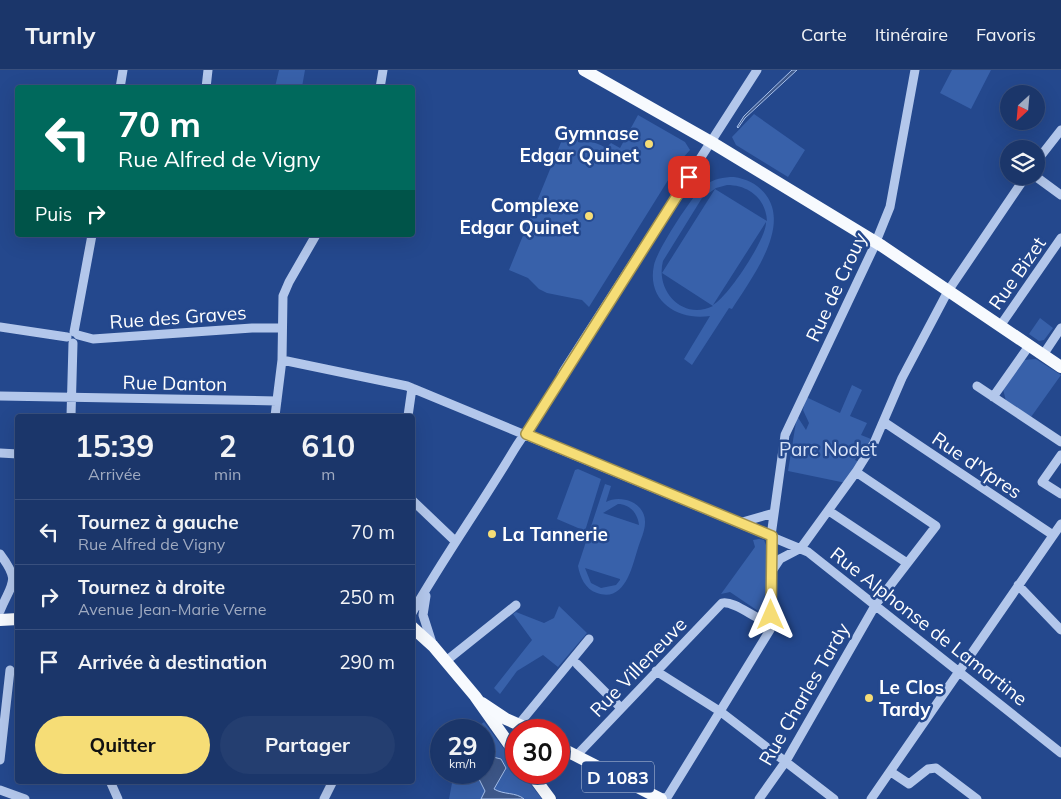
<!DOCTYPE html>
<html lang="fr">
<meta charset="utf-8">
<style>
body{margin:0;font-family:Mulish,sans-serif;background:#243e70;color:#f1f3f6;height:100vh;display:flex;flex-direction:column;font-size:19px;white-space:nowrap}
*{box-sizing:border-box;margin:0}
p{font-size:16px;color:#a0abc1}
.icon{flex:none;width:28px;height:28px;fill:none;stroke:currentColor;stroke-width:2;stroke-linecap:round;stroke-linejoin:round}
.map{position:relative;flex:1;overflow:hidden}
.panel{position:absolute;left:15px;top:344px;width:400px;height:370px;display:flex;flex-direction:column;background:#1b366a;border-radius:5px;box-shadow:0 5px 20px #0002,0 0 0 1px #39507e}
.panel>*{flex:none}
.guide{position:absolute;left:15px;top:15px;width:400px;height:152px;border-radius:5px;box-shadow:0 5px 20px #0002,0 0 0 1px #39507e;background:#00695c;color:#fff;overflow:hidden}
.needle{width:32px;rotate:206deg}
.controls{position:absolute;left:1000px;top:15px;display:grid;gap:10px}
.controls a{display:grid;place-items:center;width:45px;height:45px;border-radius:50%;background:#1b366a;box-shadow:0 5px 20px #0002,0 0 0 1px #39507e;font-size:25px}
.speed{position:absolute;left:430px;top:649px;display:flex;gap:10px;font-size:25px;font-weight:700;text-align:center}
.speed>*{display:grid;place-content:center;width:65px;height:65px;border-radius:50%;background:#1b366a;box-shadow:0 5px 20px #0002,0 0 0 1px #39507e;line-height:1}
.speed small{font-size:12px;font-weight:400}
.speed .limit{border:8px solid #d22;background:#fff;color:#111}
.pin{position:absolute;display:grid;place-items:center;width:42px;height:42px;color:#fff;margin:-21px;border-radius:10px;box-shadow:0 2px 8px #0006}
.me{position:absolute;width:55px;margin:-28px;rotate:0deg;stroke-linejoin:round;filter:drop-shadow(0 0 4px #0008)}
.turn{display:flex;align-items:center;gap:18px;height:105px;padding:0 20px;font-size:22px}
.turn .icon{width:65px;height:65px;stroke-width:2.5}
.turn b{display:block;font-size:35px;line-height:42px}
.then{display:flex;align-items:center;height:48px;padding:0 20px;background:#0003;gap:10px;font-size:19px}
.eta{display:flex;justify-content:space-evenly;align-items:center;height:85px;text-align:center}
.eta b{font-size:30px;font-weight:700;line-height:35px}
.action{display:flex;gap:10px;margin-top:auto;padding:10px 20px}
.action a{flex:1;height:58px;border-radius:30px;background:#f6dd76;color:#111;font-size:20px;font-weight:700;line-height:58px;text-align:center}
.action a+a{background:#243e70;color:#f1f3f6}
ul{padding:0;list-style:none}
li{display:flex;align-items:center;gap:15px;height:65px;padding:0 20px;border-top:1px solid #39507e}
li div{flex:1}
li b{display:block;font-size:19px}
li em{font-style:normal}
header{display:flex;align-items:center;gap:30px;box-sizing:border-box;height:70px;padding:0 25px;background:#1b366a;border-bottom:1px solid #39507e}
header strong{font-size:24px}
nav{display:flex;gap:28px;margin-inline-start:auto;font-size:18px}
.map>svg:first-child{display:block}
.green{fill:#3861aa;fill-rule:evenodd}
.water{fill:#3e588a;stroke:#a7c1ec}
.lines{fill:none;stroke-linecap:round;stroke-linejoin:round}
.minor{stroke:#b3c7eb;stroke-width:9}
.major{stroke:#f7fafe;stroke-width:12}
.route-casing{stroke:#a0904d;stroke-width:12}
.route{stroke:#f6dd76;stroke-width:9}
.poi-dot{fill:#f6dd76;stroke:#24488d;stroke-width:2}
.labels{text-anchor:middle;dominant-baseline:central;stroke-width:5;stroke-linejoin:round;paint-order:stroke}
.shield{fill:#24488d;stroke:#bdc8dd;stroke-width:1}
.shield-label{font-size:18px;font-weight:bold;fill:#fff}
.poi-label{font-size:19px;font-weight:bold;fill:#fff;stroke:#24488d;text-anchor:end}
.street-label{font-size:19px;fill:#fff;stroke:#24488d}
.park-label{font-size:19px;fill:#d8e3f8;stroke:#24488d}
</style>
<header>
<strong>Turnly</strong>
<nav><a>Carte</a><a>Itinéraire</a><a>Favoris</a></nav>
</header>
<div class="map">
<svg width="1061" height="729" viewBox="0 0 1061 729">
<rect width="100%" height="100%" fill="#24488d"/>
<!-- green -->
<path class="green" d="M279 0H305L302 17H275Z
M952 0H991L971 39 940 23Z
M754 44 805 80 788 107 736 75 732 67Z
M638 45 685 72 690 80 680 91 589 237 582 230 547 223 539 219 528 208 509 200 564 65C579 70 593 70 606 78L611 73 620 78Z
M734 107C747 109 758 114 766 125 791 158 750 210 732 239L729 238 692 295 684 289 710 246C679 251 646 232 654 195 657 180 693 124 705 115 714 109 723 107 734 107ZM727 115C749 115 766 129 767 151L715 119 662 203 713 236C683 251 655 221 663 191L702 128 716 118ZM766 152C767 168 728 227 713 235Z
M1040 248 1053 258 1044 270 1039 271 1029 264Z
M1036 289 1061 305 1031 347 1006 331 1003 319 1023 290Z
M852 315 862 320 850 346 867 353 861 365 871 369 864 384 860 382 855 390 859 392 846 413 788 401 797 346 806 360 809 353 803 340 806 327 840 343Z
M578 399 601 409 585 461 557 449 575 400Z
M605 414 611 416 606 432C620 424 646 432 645 453 645 461 640 471 638 478 632 497 625 533 597 523 585 519 580 507 578 496ZM618 434C630 434 638 444 639 455L603 443ZM585 498 620 509V510L616 515 601 518 591 513Z
M759 469 764 470 768 480 767 547 730 522 721 524 755 477 753 470Z
M559 536 587 563 558 597 543 585 517 601 500 624 494 618 532 570 513 544 516 542 544 553 554 548Z
M484 652 516 695V702L522 703 542 729H449L452 713 459 703 484 702V660H478L480 655Z"/>
<!-- water -->
<path class="water" d="M792 0H797L745 48 738 58 737 57 744 46Z
M493 687 501 689 506 698 494 719C504 725 516 722 524 729H481L485 721 479 709 489 690Z"/>
<g class="lines">
<!-- minor -->
<path class="minor" d="M120 18 123 0
M206 18 208 0
M380 18 383 0
M1036 92 1061 60
M1035 106 1061 125
M1000 256 1061 168
M0 257 67 267
M74 262 92 165
M78 265 93 269 252 258H282
M1043 285 1061 258
M282 290 407 316 808 482 1061 683
M977 316 1061 372
M0 326 277 331
M993 327 1029 276
M71 346 73 273
M275 346 282 290 283 226 289 212 316 165
M408 346 412 318
M884 352 1053 465
M0 383 18 384
M1061 385 1042 412 1061 424
M412 430 455 471
M829 441 907 493
M739 453 774 443
M0 484C21 512 12 512 0 541
M772 501 780 489 801 478 856 402 874 373 902 308 948 221 1026 106
M1018 515 1061 560
M426 526 423 545 432 573
M412 543C444 487 481 435 514 380 530 354 551 331 563 302L757 0
M446 591 516 535
M577 594 620 637
M656 601 721 642 834 729
M519 654 589 569
M576 686 722 533C734 530 756 550 770 553
M0 690 10 600
M891 702 909 714 928 699 936 698 977 729
M110 711 118 729
M0 720 25 729
M324 729 333 711
M662 729 668 726 770 560 771 466 785 365 873 179 890 137 915 0
M759 729 786 691 876 534 936 456 856 402
M871 729 1061 454"/>
<!-- major -->
<path class="major" d="M584 0 711 72 882 176 1061 297
M0 550 18 549
M412 557 433 576 475 626 516 684
M482 633 506 649 531 660
M559 677 661 729
M530 702 550 729"/>
</g>
<g class="lines">
<defs>
<path id="route" d="M689 107 526 364 772 466 771 545"/>
</defs>
<!-- route casing -->
<use href="#route" class="route-casing"/>
<!-- route -->
<use href="#route" class="route"/>
</g>
<!-- markers -->
<g class="poi-dot">
<circle cx="649" cy="74" r="5"/>
<circle cx="589" cy="146" r="5"/>
<circle cx="492" cy="464" r="5"/>
<circle cx="869" cy="628" r="5"/>
</g>
<g class="labels">
<!-- shield labels -->
<rect class="shield" x="582" y="691.5" width="72" height="31" rx="4"/>
<g class="shield-label">
<text x="618" y="707">D 1083</text>
</g>
<!-- poi labels -->
<g class="poi-label">
<text x="639" y="63">Gymnase<tspan x="639" dy="22">Edgar Quinet</tspan></text>
<text x="579" y="135">Complexe<tspan x="579" dy="22">Edgar Quinet</tspan></text>
<text x="502" y="464" text-anchor="start">La Tannerie</text>
<text x="879" y="617" text-anchor="start">Le Clos<tspan x="879" dy="22">Tardy</tspan></text>
</g>
<!-- street labels -->
<g class="street-label">
<text transform="translate(1017 203) rotate(-55)">Rue Bizet</text>
<text transform="translate(836 217) rotate(-65)">Rue de Crouy</text>
<text transform="translate(178 247) rotate(-4)">Rue des Graves</text>
<text transform="translate(175 313) rotate(1)">Rue Danton</text>
<text transform="translate(977 395) rotate(34)">Rue d'Ypres</text>
<text transform="translate(929 556) rotate(38)">Rue Alphonse de Lamartine</text>
<text transform="translate(638 597) rotate(-46)">Rue Villeneuve</text>
<text transform="translate(804 624) rotate(-60)">Rue Charles Tardy</text>
</g>
<!-- park labels -->
<g class="park-label">
<text x="828" y="379">Parc Nodet</text>
</g>
</g>
</svg>
<div class="controls">
<a><svg class="needle" viewBox="-14 -14 28 28"><path d="M0-13l5 13h-10z" fill="#e53935"/><path d="M0 13l5-13h-10z" fill="#a0abc1"/></svg></a>
<a><svg class="icon" aria-label="layers" viewBox="0 0 24 24"><path d="M12 4l9 5-9 5-9-5zM3 14l9 5 9-5"/></svg></a>
</div>
<div class="speed"><div>29<small>km/h</small></div><div class="limit">30</div></div>
<div class="pin" style="left:689px;top:107px;background:#d93025"><svg class="icon" aria-label="arrive" viewBox="0 0 24 24"><path d="M6 21V4h12l-3 4 3 4H6"/></svg></div>
<svg class="me" style="left:771px;top:545px" viewBox="-20 -20 40 40"><path d="M0-17L14 15 0 8-14 15z" fill="#f6dd76" stroke="#fff" stroke-width="4"/></svg>
<div class="guide">
<div class="turn"><svg class="icon" aria-label="left" viewBox="0 0 24 24"><path d="M17 20v-9H6M10 6l-5 5 5 5"/></svg><div><b>70 m</b>Rue Alfred de Vigny</div></div>
<div class="then">Puis<svg class="icon" aria-label="right" viewBox="0 0 24 24"><path d="M7 20v-9h11M14 6l5 5-5 5"/></svg></div>
</div>
<section class="panel">
<div class="eta">
<div><b>15:39</b><p>Arrivée</p></div>
<div><b>2</b><p>min</p></div>
<div><b>610</b><p>m</p></div>
</div>
<ul>
<li><svg class="icon" aria-label="left" viewBox="0 0 24 24"><path d="M17 20v-9H6M10 6l-5 5 5 5"/></svg><div><b>Tournez à gauche</b><p>Rue Alfred de Vigny</p></div><em>70 m</em></li>
<li><svg class="icon" aria-label="right" viewBox="0 0 24 24"><path d="M7 20v-9h11M14 6l5 5-5 5"/></svg><div><b>Tournez à droite</b><p>Avenue Jean-Marie Verne</p></div><em>250 m</em></li>
<li><svg class="icon" aria-label="arrive" viewBox="0 0 24 24"><path d="M6 21V4h12l-3 4 3 4H6"/></svg><div><b>Arrivée à destination</b></div><em>290 m</em></li>
</ul>
<div class="action"><a>Quitter</a><a>Partager</a></div>
</section>
</div>
